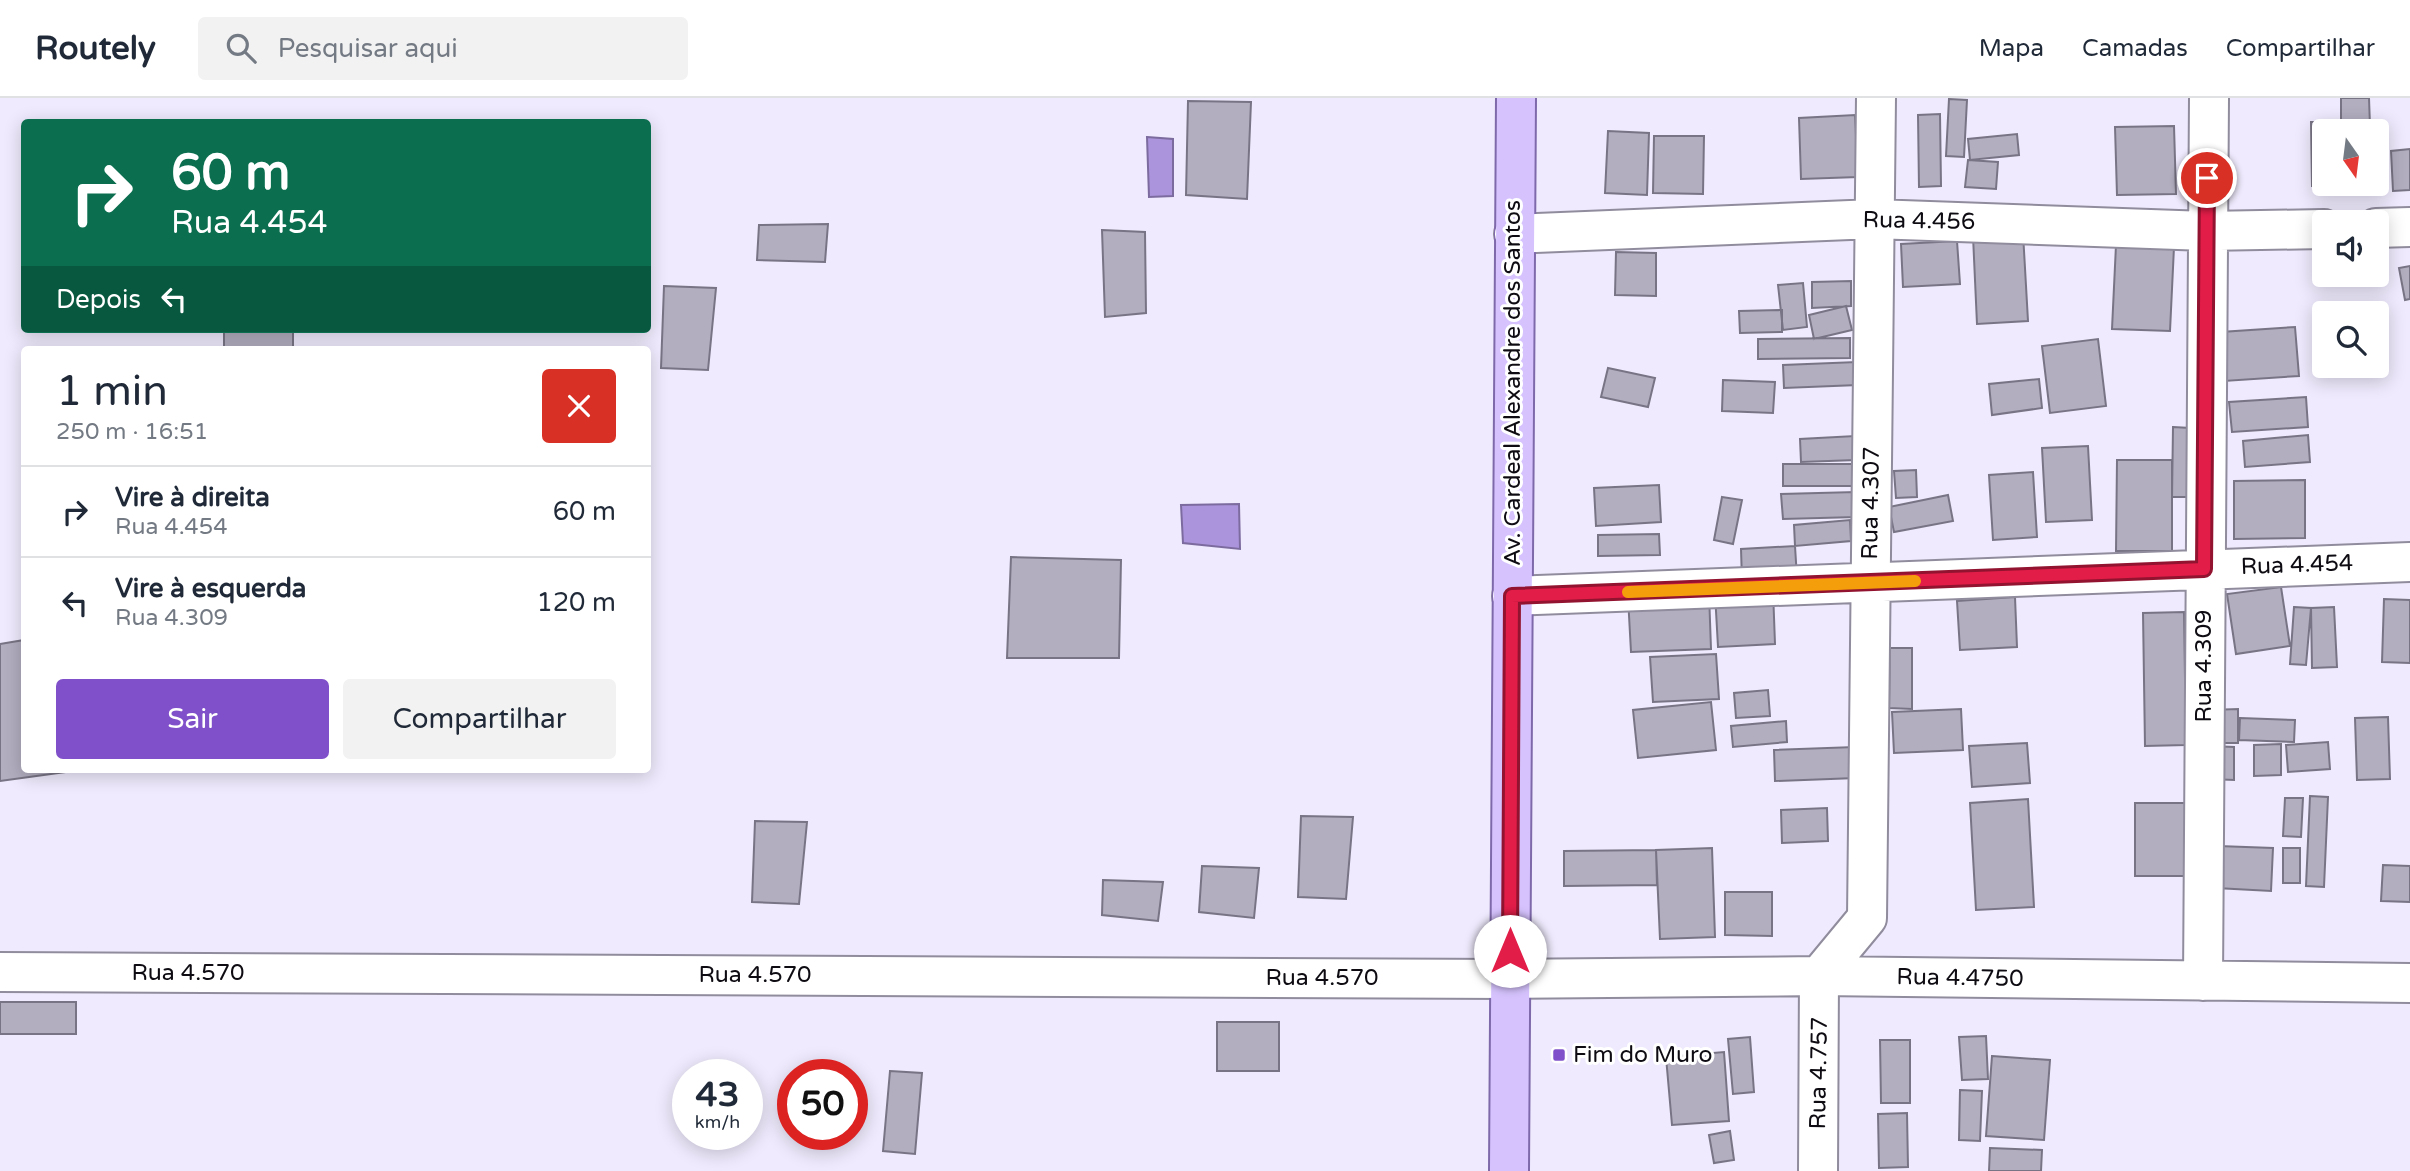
<!DOCTYPE html>
<html lang="pt">
<meta charset="utf-8">
<style>
body{margin:0;font-family:"Varela Round",sans-serif;background:#f2f2f3;color:#1f2937;height:100vh;display:flex;flex-direction:column;font-size:26px;white-space:nowrap}
*{box-sizing:border-box;margin:0}
p{font-size:23px;color:#747a83}
.icon{flex:none;width:38px;height:38px;fill:none;stroke:currentColor;stroke-width:2;stroke-linecap:round;stroke-linejoin:round}
.map{position:relative;flex:1;overflow:hidden}
.sheet{position:absolute;left:21px;top:248px;width:630px;height:427px;display:flex;flex-direction:column;background:#fff;border-radius:7px;box-shadow:0 4px 18px #0003}
.sheet>*{flex:none}
.top-card{position:absolute;left:21px;top:21px;width:630px;height:214px;border-radius:7px;box-shadow:0 4px 18px #0003;background:#0b6e4f;color:#fff;overflow:hidden}
.needle{width:46px;rotate:166deg}
.buttons{position:absolute;left:2312px;top:21px;display:grid;gap:14px}
.buttons a{display:grid;place-items:center;width:77px;height:77px;border-radius:7px;background:#fff;box-shadow:0 4px 18px #0003;font-size:35px}
.speed{position:absolute;left:672px;top:961px;display:flex;gap:14px;font-size:35px;font-weight:700;text-align:center}
.speed>*{display:grid;place-content:center;width:91px;height:91px;border-radius:50%;background:#fff;box-shadow:0 4px 18px #0003;line-height:1}
.speed small{font-size:18px;font-weight:400}
.speed .limit{border:10px solid #d22;background:#fff;color:#111}
.pin{position:absolute;display:grid;place-items:center;width:60px;height:60px;color:#fff;margin:-30px;border:4px solid #fff;border-radius:50%;box-shadow:0 2px 7px #0007}
.me{position:absolute;width:77px;margin:-38px;rotate:0deg;stroke-linejoin:round;filter:drop-shadow(0 0 5px #0008)}
.turn{display:flex;align-items:center;gap:24px;height:147px;padding:0 35px;font-size:32px}
.turn .icon{width:91px;height:91px;stroke-width:2.5}
.turn b{display:block;font-size:49px;line-height:60px}
.then{display:flex;align-items:center;height:66px;padding:0 35px;background:#0003;gap:14px;font-size:26px}
.round{display:grid;place-items:center;flex:none;width:74px;height:74px;border-radius:7px;background:#f2f2f3}
.headline{display:flex;align-items:center;justify-content:space-between;height:119px;padding:0 35px}
h1{font-size:42px;font-weight:600;line-height:52px}
.cta{display:flex;gap:14px;margin-top:auto;padding:14px 35px}
.cta a{flex:1;height:80px;border-radius:7px;background:#7f50c9;color:#fff;font-size:28px;font-weight:600;line-height:80px;text-align:center}
.cta a+a{background:#f2f2f3;color:#1f2937}
ul{padding:0;list-style:none}
li{display:flex;align-items:center;gap:21px;height:91px;padding:0 35px;border-top:2px solid #e0e1e3}
li div{flex:1}
li b{display:block;font-size:26px}
li em{font-style:normal}
header{display:flex;align-items:center;gap:42px;box-sizing:border-box;height:98px;padding:0 35px;background:#fff;border-bottom:2px solid #e0e1e3}
header strong{font-size:33px}
nav{display:flex;gap:38px;margin-inline-start:auto;font-size:24px}
.search{width:490px;height:63px;background:#f2f2f3;display:flex;align-items:center;gap:18px;box-sizing:border-box;padding:0 24px;border-radius:7px;color:#747a83;font-size:26px}
.map>svg:first-child{display:block}
.water{fill:#ab94dc;stroke:#7c6b9f;stroke-width:2}
.building{fill:#b2adbf;stroke:#797485;stroke-width:2}
.lines{fill:none;stroke-linecap:round;stroke-linejoin:round}
.minor-casing{stroke:#918c9d;stroke-width:42}
.major-casing{stroke:#7e69ab;stroke-width:42}
.minor{stroke:#fff;stroke-width:38}
.major{stroke:#d6c3fe;stroke-width:38}
.route-casing{stroke:#92132f;stroke-width:18}
.route{stroke:#e11d48;stroke-width:12}
.slow{stroke:#f59e0b;stroke-width:12}
.poi-dot{fill:#7f50c9;stroke:#fff;stroke-width:2.5}
.labels{text-anchor:middle;dominant-baseline:central;stroke-width:6;stroke-linejoin:round;paint-order:stroke}
.street-label{font-size:23px;fill:#0e0c12;stroke:#fff}
.poi-label{font-size:23px;fill:#0e0c12;stroke:#fff;text-anchor:start}
</style>
<header>
<strong>Routely</strong>
<div class="search"><svg class="icon" aria-label="search" viewBox="0 0 24 24"><circle cx="10" cy="10" r="6"/><path d="M15 15l6 6"/></svg>Pesquisar aqui</div>
<nav><a>Mapa</a><a>Camadas</a><a>Compartilhar</a></nav>
</header>
<div class="map">
<svg width="2410" height="1073" viewBox="0 0 2410 1073">
<rect width="100%" height="100%" fill="#efeafd"/>
<!-- water -->
<path class="water" d="M1147 39 1173 41V98L1149 99Z
M1239 406 1240 451 1183 445 1181 407Z"/>
<!-- building -->
<path class="building" d="M2341 0H2369L2370 28H2341Z
M1949 1 1967 2 1964 59 1946 58Z
M1188 3 1251 4 1247 101 1186 97Z
M1940 16 1941 88 1919 89 1918 17Z
M1855 17 1858 79 1801 81 1799 20Z
M2311 24H2339V33H2324V86H2338V88H2312Z
M2174 28 2176 96 2117 97 2115 29Z
M1608 33 1649 35 1647 97 1605 95Z
M2017 36 2019 57 1970 62 1968 41Z
M1654 38H1704L1703 96 1653 95Z
M2410 51V92L2393 93 2391 53Z
M1968 62 1998 64 1996 91 1965 89Z
M828 126 825 164 757 162 759 127Z
M1102 132 1145 134 1146 215 1105 219Z
M2023 135 2028 223 1977 226 1973 138Z
M1957 143 1960 186 1903 189 1901 146Z
M2116 147 2174 149 2170 233 2112 231Z
M1616 154 1656 155V198L1615 197Z
M2410 168V201L2405 202 2399 170Z
M1851 183V208L1812 210V184Z
M1803 185 1807 229 1783 232 1778 187Z
M664 188 716 190 708 272 661 270Z
M1846 208 1852 232 1814 241 1809 217Z
M1782 212V234L1740 235 1739 213Z
M2295 229 2299 278 2224 283 2221 234Z
M224 231H293V252H224Z
M1850 240V260L1758 261V241Z
M2098 241 2106 308 2050 315 2042 248Z
M1857 264 1858 287 1784 290 1783 267Z
M1608 270 1655 280 1648 309 1601 299Z
M2039 281 2042 310 1992 317 1989 286Z
M1723 282 1775 284 1773 315 1722 313Z
M2306 299 2308 329 2232 334 2229 304Z
M2173 329 2190 330V399H2172Z
M2308 337 2310 364 2245 369 2243 343Z
M1855 338 1856 362 1801 364 1800 341Z
M2088 348 2092 422 2046 424 2042 350Z
M2117 362H2172V453H2116Z
M1783 366H1861L1860 388H1783Z
M1916 372 1917 399 1896 400 1894 373Z
M2033 374 2037 439 1993 442 1989 377Z
M2305 382V440L2234 441V383Z
M1659 387 1661 424 1596 428 1594 390Z
M1856 394 1857 419 1783 421 1781 396Z
M1948 397 1953 423 1894 434 1889 409Z
M1722 399 1742 402 1733 446 1714 442Z
M1850 422 1851 443 1795 448 1794 427Z
M1659 436 1660 457 1598 458V437Z
M1795 448 1797 480 1742 483 1741 451Z
M1011 459 1121 462 1119 560H1007Z
M2281 489 2290 548 2236 556 2227 496Z
M1773 492 1775 546 1718 549 1715 495Z
M1709 495 1711 551 1631 554 1628 499Z
M2015 499 2017 549 1960 552 1957 503Z
M2384 501 2410 502V565L2382 564Z
M2294 509 2311 510 2306 567 2290 566Z
M2334 509 2337 569 2312 570 2311 510Z
M2184 514 2186 647 2145 648 2143 515Z
M24 542V672L73 673 0 683V546Z
M1890 550H1912V611L1889 610Z
M1716 556 1719 601 1653 604 1650 559Z
M1768 592 1770 618 1736 620 1734 595Z
M1711 604 1716 652 1638 660 1633 612Z
M1961 611 1963 652 1894 655 1892 614Z
M2238 611V645H2211L2210 612Z
M2388 619 2390 681 2357 682 2355 620Z
M2240 620 2295 622 2294 644 2239 642Z
M1786 623 1787 644 1733 649 1731 628Z
M2328 644 2330 671 2288 674 2286 647Z
M2027 645 2030 685 1972 689 1969 648Z
M2281 646V677L2254 678V647Z
M2210 648 2234 649V682L2210 681Z
M1855 649 1856 680 1775 683 1774 652Z
M2310 698 2328 699 2324 789 2306 788Z
M2285 700H2303L2301 739 2283 738Z
M2028 701 2034 809 1976 812 1970 705Z
M2135 705H2186L2185 778H2135Z
M1827 710 1828 743 1782 745 1781 712Z
M1301 718 1353 719 1346 801 1298 799Z
M755 723 807 724 799 806 752 804Z
M2218 748 2273 750 2271 793 2216 790Z
M1712 750 1715 839 1660 841 1656 752Z
M2283 750H2300V785H2283Z
M1656 752 1657 787 1564 788V753Z
M2383 767 2410 768V804L2381 803Z
M1202 768 1259 770 1254 820 1199 814Z
M1103 782 1163 784 1158 823 1102 817Z
M1725 794H1772V838L1725 837Z
M0 904H76V936H0Z
M1217 924H1279V973H1217Z
M1986 938 1988 981 1962 982 1959 939Z
M1750 939 1754 994 1733 996 1728 941Z
M1880 942H1910V1005H1881Z
M1724 954 1729 1023 1672 1027 1666 959Z
M1992 958 2050 962 2044 1042 1986 1038Z
M890 973 922 975 915 1056 883 1053Z
M1960 992 1982 993 1980 1043 1959 1042Z
M1907 1015 1908 1069 1879 1070 1878 1016Z
M1730 1033 1734 1062 1714 1065 1709 1037Z
M1990 1050 2042 1052 2041 1073H1989Z"/>
<g class="lines">
<defs>
<path id="minor" d="M2376 130 2410 129
M1514 136 1874 121 2206 133 2324 131
M1512 498 2410 464
M0 874 1510 881 1819 878 2410 885
M2203 883 2209 0
M1818 1073 1819 878 1867 820 1876 0"/>
<path id="major" d="M1509 1073 1516 0"/>
</defs>
<!-- minor casing -->
<use href="#minor" class="minor-casing"/>
<!-- major casing -->
<use href="#major" class="major-casing"/>
<!-- minor -->
<use href="#minor" class="minor"/>
<!-- major -->
<use href="#major" class="major"/>
</g>
<g class="lines">
<defs>
<path id="route" d="M1510 853 1512 498 2204 471 2207 80"/>
</defs>
<!-- route casing -->
<use href="#route" class="route-casing"/>
<!-- route -->
<use href="#route" class="route"/>
<!-- slow -->
<path class="slow" d="M1628 494 1915 483"/>
</g>
<!-- markers -->
<rect class="poi-dot" x="1552" y="950" width="14" height="14" rx="3.5"/>
<g class="labels">
<!-- street labels -->
<g class="street-label">
<text transform="translate(1919 123) rotate(1)">Rua 4.456</text>
<text transform="translate(1513 285) rotate(-90)">Av. Cardeal Alexandre dos Santos</text>
<text transform="translate(1871 405) rotate(-89)">Rua 4.307</text>
<text transform="translate(2297 467) rotate(-2)">Rua 4.454</text>
<text transform="translate(2204 568) rotate(-90)">Rua 4.309</text>
<text x="188" y="875">Rua 4.570</text>
<text x="755" y="877">Rua 4.570</text>
<text x="1322" y="880">Rua 4.570</text>
<text transform="translate(1960 880) rotate(1)">Rua 4.4750</text>
<text transform="translate(1819 975) rotate(-89)">Rua 4.757</text>
</g>
<!-- poi labels -->
<g class="poi-label">
<text x="1573" y="957">Fim do Muro</text>
</g>
</g>
</svg>
<div class="buttons">
<a><svg class="needle" viewBox="-14 -14 28 28"><path d="M0-13l5 13h-10z" fill="#e53935"/><path d="M0 13l5-13h-10z" fill="#747a83"/></svg></a>
<a><svg class="icon" aria-label="sound" viewBox="0 0 24 24"><path d="M4 9h4l5-4v14l-5-4H4zM17 9q2 3 0 6"/></svg></a>
<a><svg class="icon" aria-label="search" viewBox="0 0 24 24"><circle cx="10" cy="10" r="6"/><path d="M15 15l6 6"/></svg></a>
</div>
<div class="speed"><div>43<small>km/h</small></div><div class="limit">50</div></div>
<div class="pin" style="left:2207px;top:80px;background:#d93025"><svg class="icon" aria-label="arrive" viewBox="0 0 24 24"><path d="M6 21V4h12l-3 4 3 4H6"/></svg></div>
<svg class="me" style="left:1510px;top:853px" viewBox="-20 -20 40 40"><circle r="19" fill="#fff"/><path d="M0-13L10 11 0 6-10 11z" fill="#e11d48"/></svg>
<div class="top-card">
<div class="turn"><svg class="icon" aria-label="right" viewBox="0 0 24 24"><path d="M7 20v-9h11M14 6l5 5-5 5"/></svg><div><b>60 m</b>Rua 4.454</div></div>
<div class="then">Depois<svg class="icon" aria-label="left" viewBox="0 0 24 24"><path d="M17 20v-9H6M10 6l-5 5 5 5"/></svg></div>
</div>
<section class="sheet">
<div class="headline"><div><h1>1 min</h1><p>250 m · 16:51</p></div><a class="round" style="background:#d93025;color:#fff"><svg class="icon" aria-label="close" viewBox="0 0 24 24"><path d="M6 6l12 12M18 6L6 18"/></svg></a></div>
<ul>
<li><svg class="icon" aria-label="right" viewBox="0 0 24 24"><path d="M7 20v-9h11M14 6l5 5-5 5"/></svg><div><b>Vire à direita</b><p>Rua 4.454</p></div><em>60 m</em></li>
<li><svg class="icon" aria-label="left" viewBox="0 0 24 24"><path d="M17 20v-9H6M10 6l-5 5 5 5"/></svg><div><b>Vire à esquerda</b><p>Rua 4.309</p></div><em>120 m</em></li>
</ul>
<div class="cta"><a>Sair</a><a>Compartilhar</a></div>
</section>
</div>
